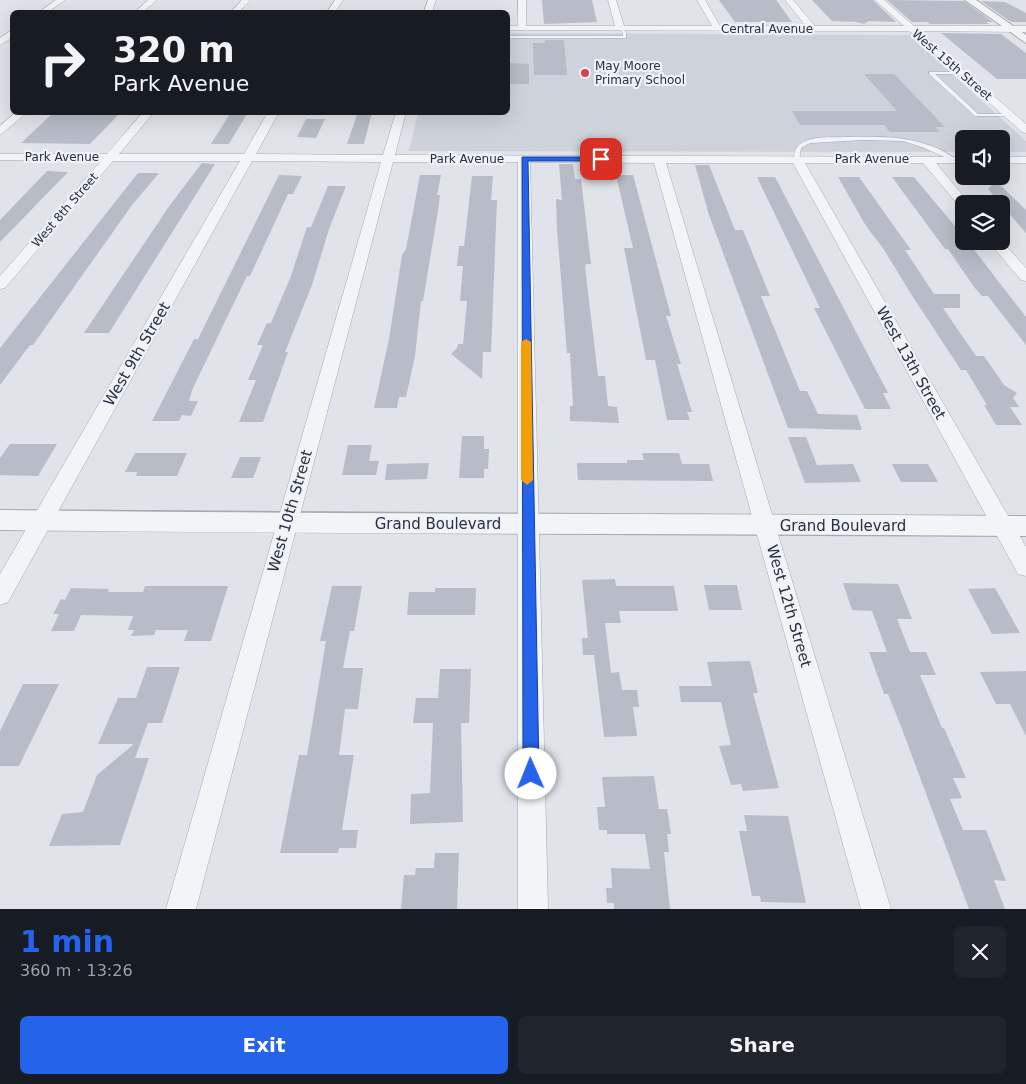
<!DOCTYPE html>
<meta charset="utf-8">
<style>
body{margin:0;font-family:"DejaVu Sans",sans-serif;background:#20242c;color:#f1f3f6;height:100vh;display:flex;flex-direction:column;font-size:19px;white-space:nowrap}
*{box-sizing:border-box;margin:0}
p{font-size:16px;color:#9ea1a6}
.icon{flex:none;width:28px;height:28px;fill:none;stroke:currentColor;stroke-width:2;stroke-linecap:round;stroke-linejoin:round}
.map{position:relative;height:909px;overflow:hidden}
.panel{display:flex;flex-direction:column;background:#171b24;flex:1}
.panel>*{flex:none}
.top-card{position:absolute;left:10px;top:10px;width:500px;height:105px;border-radius:8px;box-shadow:0 5px 20px #0002;background:#171b24;color:#f1f3f6;overflow:hidden}
.fabs{position:absolute;left:955px;top:130px;display:grid;gap:10px}
.fabs a{display:grid;place-items:center;width:55px;height:55px;border-radius:8px;background:#171b24;box-shadow:0 5px 20px #0002;font-size:25px}
.pin{position:absolute;display:grid;place-items:center;width:42px;height:42px;color:#fff;margin:-21px;border-radius:10px;box-shadow:0 2px 8px #0006}
.me{position:absolute;width:55px;margin:-28px;rotate:359deg;stroke-linejoin:round;filter:drop-shadow(0 0 4px #0008)}
.turn{display:flex;align-items:center;gap:18px;height:105px;padding:0 20px;font-size:22px}
.turn .icon{width:65px;height:65px;stroke-width:2.5}
.turn b{display:block;font-size:35px;line-height:42px}
.round{display:grid;place-items:center;flex:none;width:52px;height:52px;border-radius:8px;background:#20242c}
.summary{display:flex;align-items:center;justify-content:space-between;height:85px;padding:0 20px}
h1{font-size:30px;font-weight:700;line-height:38px;color:#2563eb}
.action{display:flex;gap:10px;margin-top:auto;padding:10px 20px}
.action a{flex:1;height:58px;border-radius:8px;background:#2563eb;color:#fff;font-size:20px;font-weight:700;line-height:58px;text-align:center}
.action a+a{background:#20242c;color:#f1f3f6}
.map>svg:first-child{display:block}
.built{fill:#ced2db}
.building{fill:#b7bcc6}
.lines{fill:none;stroke-linecap:round;stroke-linejoin:round}
.service-casing{stroke:#a5aab3;stroke-width:1}
.minor-casing{stroke:#a5aab3;stroke-width:1}
.tertiary-casing{stroke:#a5aab3;stroke-width:2}
.service{fill:#f3f4f7;fill-rule:evenodd}
.minor{fill:#f3f4f7;fill-rule:evenodd}
.tertiary{fill:#f3f4f7;fill-rule:evenodd}
.route{fill:#2563eb;stroke:#184099}
.slow{fill:#f59e0b}
.poi-dot{fill:#cf4454;stroke:#eff2f6;stroke-width:2}
.labels{text-anchor:middle;dominant-baseline:central;stroke-width:4.5;stroke-linejoin:round;paint-order:stroke}
.far-street-label{font-size:12px;fill:#283041;stroke:#eff2f6}
.far-poi-label{font-size:12px;fill:#283041;stroke:#eff2f6;text-anchor:start}
.street-label{font-size:15px;fill:#283041;stroke:#eff2f6}
</style>
<div class="map">
<svg width="1026" height="909" viewBox="0 0 1026 909">
<rect width="100%" height="100%" fill="#e0e3e9"/>
<!-- built -->
<path class="built" d="M508 33 909 35 1026 141V152H1001V139H964V152L409 151 418 113 508 112Z"/>
<!-- building -->
<path class="building" d="M542 0H592L597 22 544 24Z
M719 0H776L792 22H735Z
M812 0H873L896 22 869 21 864 24 857 22 832 21Z
M887 0 964 1 993 22H986L989 24H930L927 22H912Z
M981 1 1005 2 1026 13V22H1011Z
M941 33 1001 34 1026 53V79H997Z
M545 40H564L567 75H534L533 43H545Z
M508 63 529 64V84H508Z
M864 74H894L945 127H935L940 132H890L884 125H800L792 111H897Z
M231 112H248L229 144H211Z
M358 112H372L364 144H347Z
M53 113 119 114 90 144 21 143Z
M306 119H325L316 138 297 137Z
M202 163 215 164 109 333H84L170 205Z
M559 164H573L575 179H581L591 264H586L585 267 598 376H605L608 406 617 407 619 423 570 421V406H573L570 353H567L557 229 556 199 562 200Z
M695 165H709L735 230H743L770 296H761L800 391H807L818 414 857 415 862 430 788 428 709 215Z
M47 171 68 172 0 242V220Z
M138 173H159L132 205 33 345H30L0 385V348Z
M279 175 302 176 293 194H288L250 276H247L192 390 189 401H198L191 416 182 415 179 421H152L190 347 194 339H198Z
M420 175H441L437 195H440L438 211 423 301H421L415 356 406 397H399L397 408H374L389 339 402 255 406 249Z
M616 175H633L671 316H666L681 364H677L692 412H687L690 420H667L655 360H646L624 248H633Z
M472 176H493L491 200H497L491 352H483L482 379 451 354 457 348 458 344H463L467 301H460L463 266H457L459 246H464Z
M757 177H775L888 393H883L891 409H865L814 308H820Z
M838 177H859L911 250H905L934 294H960V308H943L976 356H984L1004 385 1017 393 1013 398 1019 407H1010L1022 425H996L984 405H987L966 370H961L911 294 883 248 866 226Z
M892 177H914L964 237V241H967L982 260 1026 317V345L988 296H982L974 287 948 249H945Z
M996 181 1026 210V233L988 189Z
M328 186H346L329 229 312 285 285 352H288L263 422H239L256 380H248L263 345H257L267 323H271L291 276 307 227H311Z
M462 436H484V449H489L488 469H484V478H459Z
M788 437H806L817 465 853 464 861 482 805 483Z
M10 444H57L38 476 0 475V458Z
M348 445H372L369 461H379L376 475H342Z
M135 453H187L177 476H136L137 472H125Z
M642 453H679L682 464H709L713 481 578 480 577 463H627V460H644Z
M240 457H261L253 478H231Z
M429 463 427 479 385 480 387 464Z
M892 464H928L938 482H901Z
M615 579 616 586H674L678 611H619L621 623H605L611 673 619 672 622 690H637L639 707H633L637 736 604 737 594 655H583L582 638H588L582 580Z
M843 583 898 584 912 619H897L910 652H926L936 675H920L942 728H944L966 778H953L962 798 950 799 963 830H986L1006 881 994 880 1005 909H969L902 729 888 694H884L869 652H887L872 611 852 610Z
M704 585H737L742 610H709Z
M145 586H228L211 641H184L188 630H156L154 635 131 636 134 630H128L133 616 81 615 74 631H51L59 614H53L61 599 65 600 71 588 109 589 108 592H143Z
M332 586H362L354 631H350L343 668H363L358 709H345L339 755H354L342 830H358L356 848H339L338 853H280L299 755H307L326 641H320Z
M435 588H476L475 615H407L409 592H435Z
M995 588 1020 633 992 634 968 589Z
M750 661 758 693H753L779 788 743 791 741 784 731 785 719 746 731 745 721 702H681L679 686H712L707 662Z
M147 667H180L162 723H148L135 758H149L120 845 49 846 62 814 83 812 97 775 134 744H98L118 698H136Z
M440 669H471L469 723H461L463 822 410 824 411 794 430 793 433 723H413L416 698H438Z
M1026 671V736L1010 704H996L980 672Z
M23 684H59L19 766H0V731Z
M654 776 659 809H667L671 834H667L669 852H664L670 909H614V903H607L606 888H612L611 868 650 869 645 834H607V830H599L597 807H605L602 777Z
M744 815 788 816 806 903 761 902 760 896H752L739 831H747Z
M435 853H459L457 909H401L404 875H415L416 868H434Z"/>
<g class="lines">
<defs>
<path id="service" d="M619 27H621L626 32V38H508V36H623V33Z
M929 72H963L961 74H935L978 114H1009L1011 115 1009 116H975L929 74Z
M848 137C885 136 924 136 956 159L951 160 922 147 903 141 863 140 810 143 801 148 799 160 794 159C793 133 830 138 848 137Z"/>
<path id="minor" d="M56 0H65L48 12H39Z
M148 0H157L143 12H135Z
M242 0H250L239 12H231Z
M335 0H343L335 12H327Z
M428 0H436L432 12H424Z
M518 0H526V26H615L608 0H616L624 26H712L697 0H705L720 26H806L785 0H793L815 26H904L875 0H884L914 26H1026V32L919 31 1026 124V133L1022 132 909 31 508 30V26H518Z
M9 32H12V38L0 45V38Z
M16 112H28L0 135V126Z
M143 112H154L119 154H244L268 112H279L256 154 383 155 396 112H406L395 155 964 157V163H936L970 204H964V208L960 207 923 163H805L1026 547V576L1018 574 793 163H666L891 909H861L654 163 530 162 548 909H518V162H393L196 909H166L381 162 252 161 8 602 0 605V574L240 161H113L5 288 0 289V276L101 161 0 160V154H107Z
M1001 157H1026V163H1001Z
M1001 240 1026 268V281L1021 280 988 241Z"/>
<path id="tertiary" d="M965 0H976L1026 35V43Z
M0 510C342 515 684 513 1026 516V536C684 533 342 535 0 530Z"/>
</defs>
<!-- service casing -->
<use href="#service" class="service-casing"/>
<!-- minor casing -->
<use href="#minor" class="minor-casing"/>
<!-- tertiary casing -->
<use href="#tertiary" class="tertiary-casing"/>
<!-- service -->
<use href="#service" class="service"/>
<!-- minor -->
<use href="#minor" class="minor"/>
<!-- tertiary -->
<use href="#tertiary" class="tertiary"/>
</g>
<!-- route -->
<path class="route" d="M522 157H601L605 159 601 161H528L539 774 536 779 531 782 525 779 523 774Z"/>
<!-- slow -->
<path class="slow" d="M526 339 531 342 533 480 527 485 521 480V342Z"/>
<!-- markers -->
<circle class="poi-dot" cx="585" cy="73" r="5"/>
<g class="labels">
<!-- far-street labels -->
<g class="far-street-label">
<text x="767" y="29">Central Avenue</text>
<text transform="translate(952 65) rotate(41)">West 15th Street</text>
<text x="62" y="157">Park Avenue</text>
<text x="467" y="159">Park Avenue</text>
<text x="872" y="159">Park Avenue</text>
<text transform="translate(65 210) rotate(-49)">West 8th Street</text>
</g>
<!-- far-poi labels -->
<g class="far-poi-label">
<text x="595" y="66">May Moore<tspan x="595" dy="14">Primary School</tspan></text>
</g>
<!-- street labels -->
<g class="street-label">
<text transform="translate(137 354) rotate(-60)">West 9th Street</text>
<text transform="translate(911 363) rotate(61)">West 13th Street</text>
<text transform="translate(290 511) rotate(-74)">West 10th Street</text>
<text x="438" y="524">Grand Boulevard</text>
<text x="843" y="526">Grand Boulevard</text>
<text transform="translate(789 606) rotate(74)">West 12th Street</text>
</g>
</g>
</svg>
<div class="fabs">
<a><svg class="icon" aria-label="sound" viewBox="0 0 24 24"><path d="M4 9h4l5-4v14l-5-4H4zM17 9q2 3 0 6"/></svg></a>
<a><svg class="icon" aria-label="layers" viewBox="0 0 24 24"><path d="M12 4l9 5-9 5-9-5zM3 14l9 5 9-5"/></svg></a>
</div>
<div class="pin" style="left:601px;top:159px;background:#d93025"><svg class="icon" aria-label="arrive" viewBox="0 0 24 24"><path d="M6 21V4h12l-3 4 3 4H6"/></svg></div>
<svg class="me" style="left:531px;top:774px" viewBox="-20 -20 40 40"><circle r="19" fill="#fff"/><path d="M0-13L10 11 0 6-10 11z" fill="#2563eb"/></svg>
<div class="top-card">
<div class="turn"><svg class="icon" aria-label="right" viewBox="0 0 24 24"><path d="M7 20v-9h11M14 6l5 5-5 5"/></svg><div><b>320 m</b>Park Avenue</div></div>
</div>
</div>
<section class="panel">
<div class="summary"><div><h1>1 min</h1><p>360 m · 13:26</p></div><a class="round"><svg class="icon" aria-label="close" viewBox="0 0 24 24"><path d="M6 6l12 12M18 6L6 18"/></svg></a></div>
<div class="action"><a>Exit</a><a>Share</a></div>
</section>
